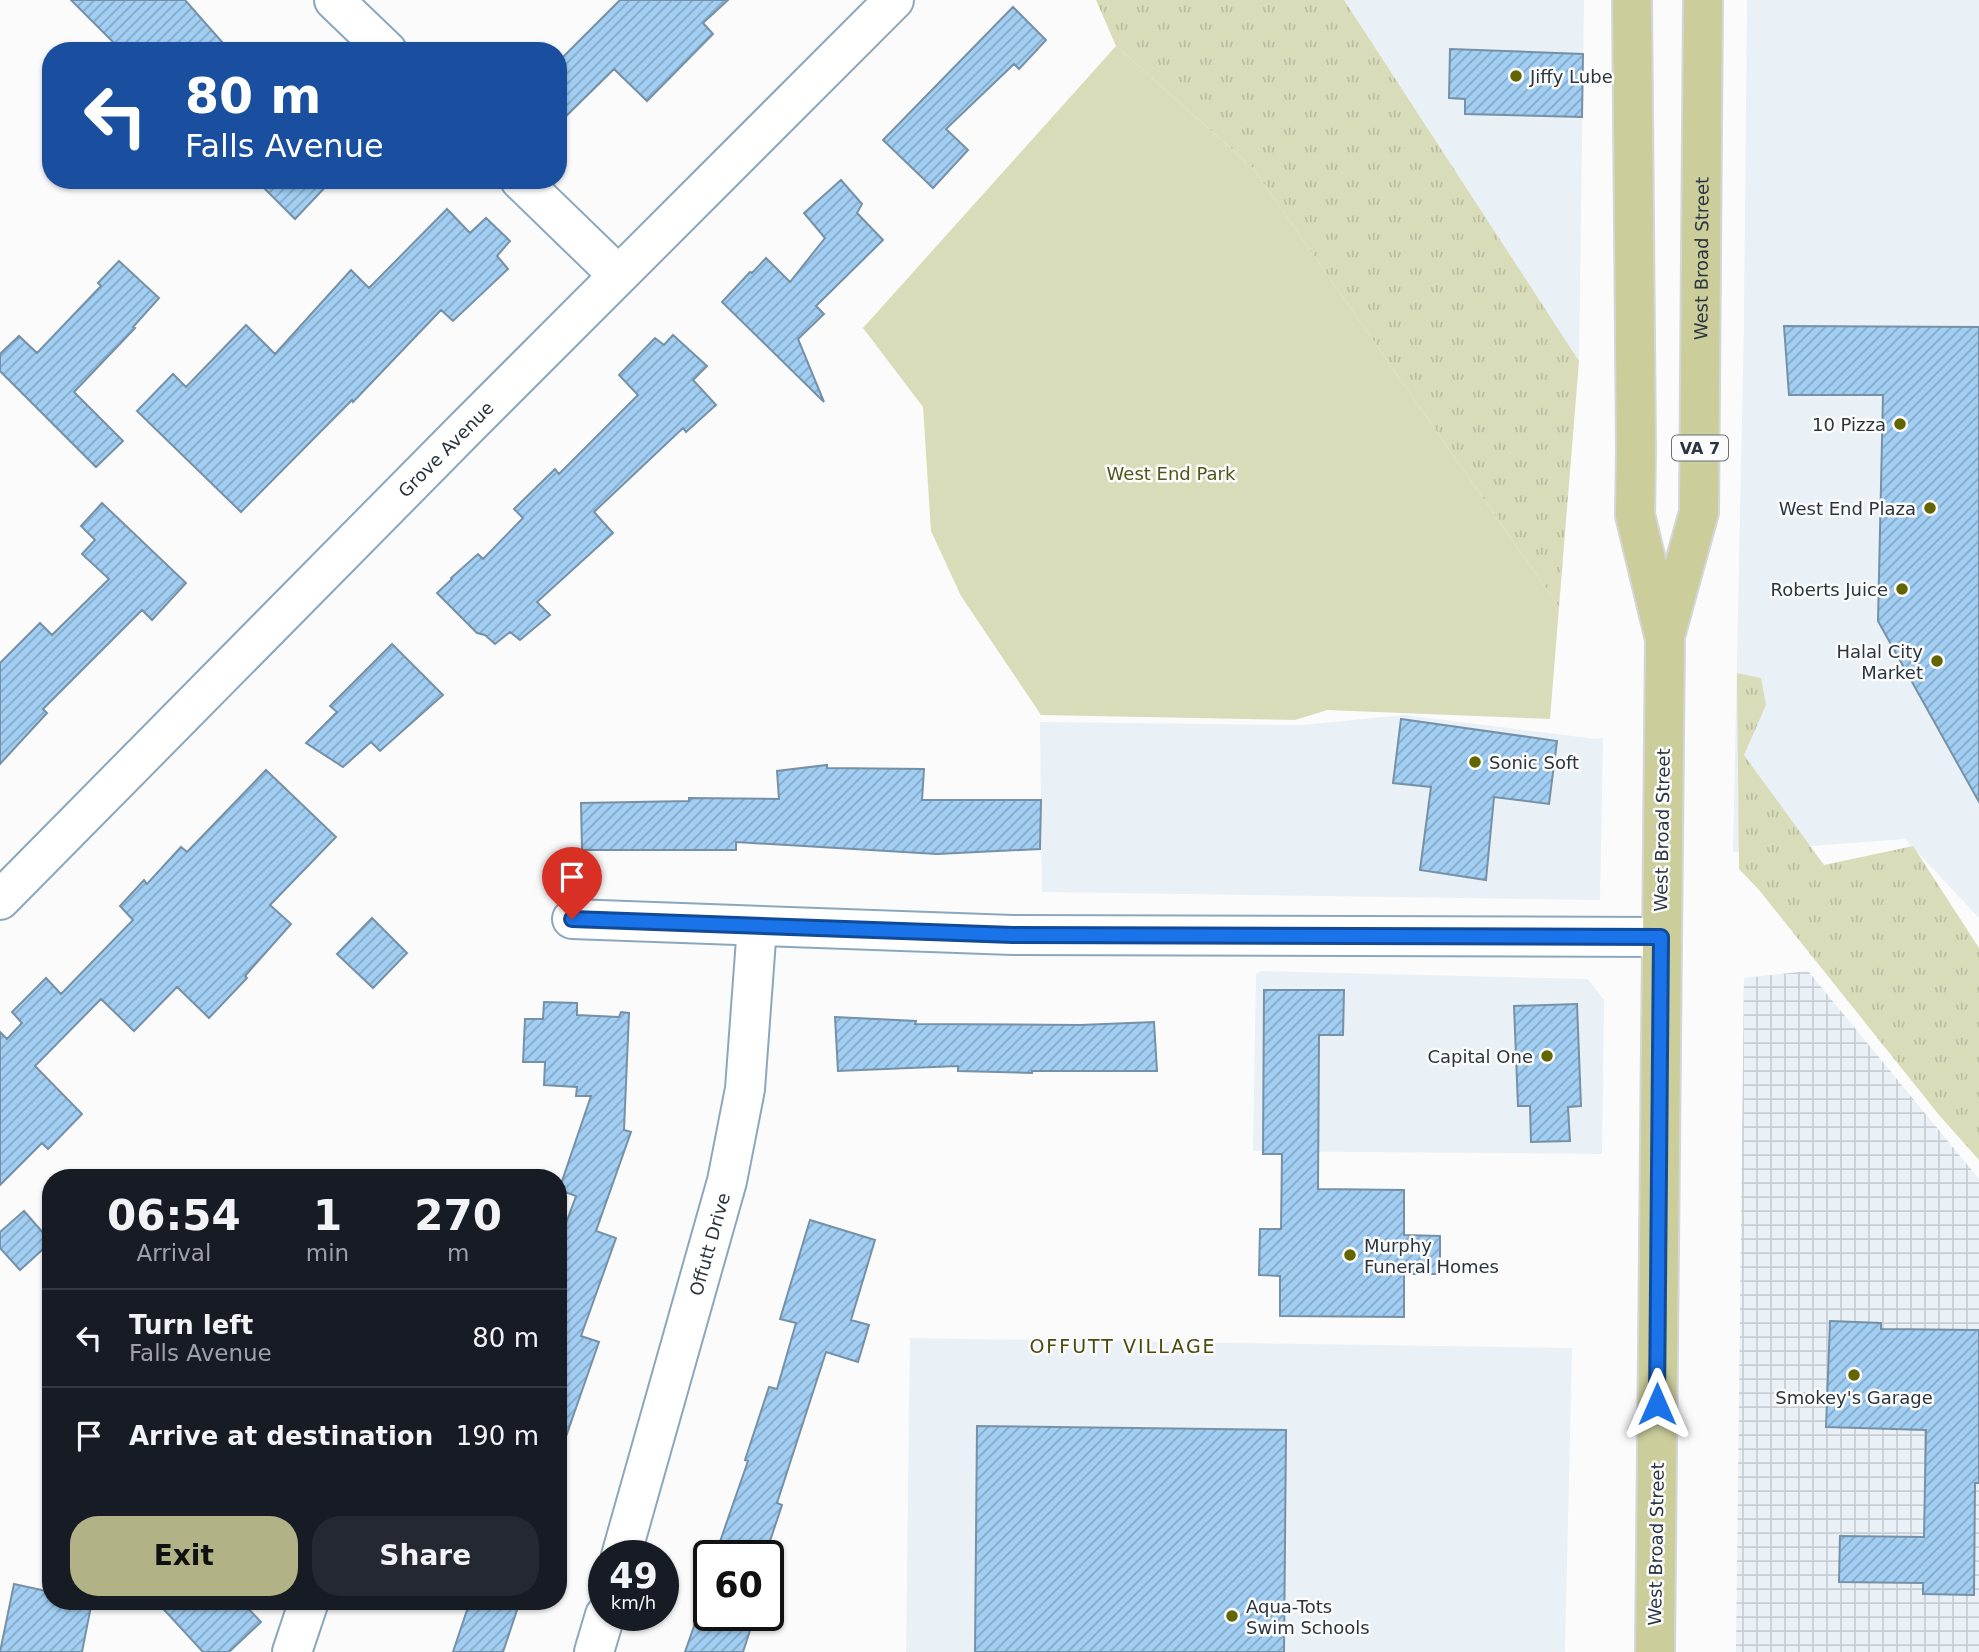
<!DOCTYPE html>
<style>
body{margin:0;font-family:"DejaVu Sans",sans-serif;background:#242831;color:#f1f3f6;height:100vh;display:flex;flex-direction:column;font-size:26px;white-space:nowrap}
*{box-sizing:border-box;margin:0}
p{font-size:23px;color:#9ea1a6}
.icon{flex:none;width:38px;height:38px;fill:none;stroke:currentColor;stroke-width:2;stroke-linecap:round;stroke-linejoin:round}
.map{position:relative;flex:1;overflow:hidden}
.side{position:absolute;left:42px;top:1169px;width:525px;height:441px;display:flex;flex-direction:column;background:#171b24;border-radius:28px;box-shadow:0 2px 5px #0004}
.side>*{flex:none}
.banner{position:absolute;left:42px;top:42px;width:525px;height:147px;border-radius:28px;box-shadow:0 2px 5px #0004;background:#1a4fa0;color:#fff;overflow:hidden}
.speed{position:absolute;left:588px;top:1540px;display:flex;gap:14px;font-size:35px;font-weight:700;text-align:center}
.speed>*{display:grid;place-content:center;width:91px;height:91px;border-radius:50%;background:#171b24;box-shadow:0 2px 5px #0004;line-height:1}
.speed small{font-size:18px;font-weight:400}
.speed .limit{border:4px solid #111;border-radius:10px;background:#fff;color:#111}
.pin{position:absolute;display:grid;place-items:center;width:60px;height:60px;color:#fff;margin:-72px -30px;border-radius:50% 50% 50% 0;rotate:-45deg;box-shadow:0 0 7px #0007}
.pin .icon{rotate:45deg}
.me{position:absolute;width:77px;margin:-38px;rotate:0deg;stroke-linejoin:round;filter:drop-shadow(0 0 5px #0008)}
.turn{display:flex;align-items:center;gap:24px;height:147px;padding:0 28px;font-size:32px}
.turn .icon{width:91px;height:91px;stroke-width:2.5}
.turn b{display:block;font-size:49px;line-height:60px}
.eta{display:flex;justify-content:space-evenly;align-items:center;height:119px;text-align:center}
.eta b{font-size:42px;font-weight:700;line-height:49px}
.cta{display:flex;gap:14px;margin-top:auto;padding:14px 28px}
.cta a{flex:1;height:80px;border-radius:28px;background:#b1b387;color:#111;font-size:28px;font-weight:700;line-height:80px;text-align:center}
.cta a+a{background:#242831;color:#f1f3f6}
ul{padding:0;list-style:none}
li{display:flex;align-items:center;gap:21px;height:98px;padding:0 28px;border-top:2px solid #363941}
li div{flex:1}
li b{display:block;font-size:26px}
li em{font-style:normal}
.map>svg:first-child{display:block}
.built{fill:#e9f0f6}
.industrial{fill:url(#industrial-grid)}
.grass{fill:url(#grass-tufts)}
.park{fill:#d9dcb9}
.building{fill:url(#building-hatch);stroke:#7691a7;stroke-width:2}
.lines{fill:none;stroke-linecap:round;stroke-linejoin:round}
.minor-casing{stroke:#8ba7bd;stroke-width:42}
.major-casing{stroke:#d4d7d9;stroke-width:42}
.minor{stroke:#fff;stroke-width:38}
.major{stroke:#cbcd9b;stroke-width:38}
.route-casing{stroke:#114b97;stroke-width:18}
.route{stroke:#1a73e8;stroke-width:12}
.poi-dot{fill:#636500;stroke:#fbfbfb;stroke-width:2.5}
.labels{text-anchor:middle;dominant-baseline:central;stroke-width:5;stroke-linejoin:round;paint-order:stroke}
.shield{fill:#fbfbfb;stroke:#697077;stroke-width:2}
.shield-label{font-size:16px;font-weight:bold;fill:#2a353f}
.poi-label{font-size:18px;fill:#2a353f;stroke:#fbfbfb;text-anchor:end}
.street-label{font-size:18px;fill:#2a353f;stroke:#fbfbfb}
.park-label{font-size:18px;fill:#52541a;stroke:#fbfbfb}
.neighbourhood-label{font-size:19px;letter-spacing:2px;fill:#494a0c;stroke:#fbfbfb}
</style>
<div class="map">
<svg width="1979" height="1652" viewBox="0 0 1979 1652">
<defs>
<pattern id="industrial-grid" width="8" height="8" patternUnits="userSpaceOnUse" patternTransform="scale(1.75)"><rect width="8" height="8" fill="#e9f0f6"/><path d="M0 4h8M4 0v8" fill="none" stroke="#c8ced4"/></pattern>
<pattern id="grass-tufts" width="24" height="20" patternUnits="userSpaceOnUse" patternTransform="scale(1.75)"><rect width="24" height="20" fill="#d9dcb9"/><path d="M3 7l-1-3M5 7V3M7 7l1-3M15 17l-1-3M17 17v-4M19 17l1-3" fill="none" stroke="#babda0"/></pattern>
<pattern id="building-hatch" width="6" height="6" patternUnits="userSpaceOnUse" patternTransform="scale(1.75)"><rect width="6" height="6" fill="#a1cef2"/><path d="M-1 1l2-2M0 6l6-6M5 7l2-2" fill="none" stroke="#83a8c5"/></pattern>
</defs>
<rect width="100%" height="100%" fill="#fbfbfb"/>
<!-- built -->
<path class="built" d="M1344 0H1584L1579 361Z
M1747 0H1979V918L1905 839 1733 852 1744 323Z
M1404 715 1596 739 1603 738 1600 900 1042 892 1040 722 1302 725Z
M1261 971 1588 979 1604 1000 1602 1154 1253 1151 1256 974Z
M910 1338 1572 1348 1565 1652H906Z"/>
<!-- industrial -->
<path class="industrial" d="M1808 971 1979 1179V1652H1736L1744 978Z"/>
<!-- grass -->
<path class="grass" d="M1096 0H1344L1579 361 1559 607 1253 168 1116 46Z
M1737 673 1761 678 1766 705 1744 755 1824 865 1913 846 1979 948V1160L1939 1115 1759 890 1739 869Z"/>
<!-- park -->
<path class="park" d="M1116 46 1253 168 1559 607 1550 719 1327 710 1295 720 1041 715 961 596 931 531 923 407 863 328Z"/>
<!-- building -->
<path class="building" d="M71 0H185L230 51H122Z
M620 0H728L703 23 713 34 647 101 614 69 558 124V62Z
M1013 7 1046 40 1019 69 1014 64 946 129 968 150 933 188 883 140Z
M1450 49 1583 54 1582 117 1465 114V99L1449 98Z
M256 180H332L295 219Z
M841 180 862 204 857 213 883 240 816 306 824 314 798 339 824 402 722 302 750 272 752 273 766 258 790 282 825 238 804 213Z
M447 209 470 233 486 218 510 241 497 256 508 269 453 321 441 310 353 402 352 400 241 512 137 411 173 374 186 387 246 325 275 354 351 270 369 288Z
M119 261 159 298 133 327 135 328 74 392 123 441 96 467 0 371V354L19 336 37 353 101 286 98 283Z
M1784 326 1979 327V802L1878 621 1883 395H1789Z
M673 335 707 366 693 380 716 405 686 432 683 428 594 512 613 533 537 602 550 615 520 640 510 632 495 644 485 635 477 633 437 593 452 579 451 578 478 554 483 559 523 518 514 509 555 469 559 474 638 395 619 375 655 338 664 345Z
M102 503 186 583 152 620 142 610 43 709 47 713 0 764V663L40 623 52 635 109 579 82 554 95 540 81 526Z
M392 644 443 695 380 751 371 742 343 767 306 743 337 712 330 706Z
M1401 719 1557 741 1549 804 1494 797 1486 880 1420 870 1431 787 1393 783Z
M827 765V768L924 769 922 800H1041L1040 849 937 854 736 842V850H582L581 803 689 801V798L779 799 777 771Z
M266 770 336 837 270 905 291 924 245 976 247 978 209 1018 177 987 134 1031 101 999 35 1066 82 1114 48 1149 42 1143 0 1185V1032L7 1039 22 1023 12 1012 46 978 61 994 133 920 120 906 144 880 147 884 181 847 187 852Z
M372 918 407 953 373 988 337 954Z
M1264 990H1344L1343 1035H1319L1318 1189 1404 1190V1235L1440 1236V1274H1404V1317L1280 1316V1276L1259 1275 1260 1229H1281L1282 1154H1263Z
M544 1002 577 1003V1015L619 1017 621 1012 629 1013 624 1130 631 1132 596 1231 616 1238 581 1336 599 1342 563 1445 558 1444V1245L576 1196 559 1190 591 1096H576L577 1087 544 1085 545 1062H523L525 1019H543Z
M1577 1004 1581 1106 1568 1107 1570 1141 1531 1142 1530 1106H1518L1514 1006Z
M835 1017 916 1021 915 1024 1080 1025 1154 1022 1157 1071H1032V1073L958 1071V1066L838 1071Z
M24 1211 51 1242 20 1270 0 1248V1232Z
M810 1220 875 1240 851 1320 869 1325 858 1362 826 1352 777 1503 782 1505 765 1556H715L748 1461 745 1460 769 1387 777 1389 796 1323 780 1319Z
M1830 1321 1881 1323V1329L1979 1330V1483H1975L1974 1595 1923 1594V1583L1839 1582 1840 1536 1924 1537 1926 1430 1826 1427Z
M977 1426 1286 1430 1284 1652H975Z
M14 1584 51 1592V1601H92L82 1652H0Z
M156 1601H241L261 1622 229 1652H203Z
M470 1601H520L503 1652H453Z
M698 1615H755L743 1652H685Z"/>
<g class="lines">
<defs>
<g id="minor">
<path d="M334 0 387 51"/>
<path d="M520 180 618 275"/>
<path id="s1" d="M0 900 467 427 894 0"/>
<path d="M572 919 1013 935 1661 937"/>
<path id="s2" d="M621 1556 727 1181 745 1089 757 926"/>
<path d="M292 1652 309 1601"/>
<path d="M594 1652 605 1615"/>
</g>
<g id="major">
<path d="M1632 0 1636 451 1635 515 1665 639 1655 1652"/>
<path id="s3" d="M1665 636 1699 512 1703 0"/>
</g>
</defs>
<!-- minor casing -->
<use href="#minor" class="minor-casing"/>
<!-- major casing -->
<use href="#major" class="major-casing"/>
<!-- minor -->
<use href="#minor" class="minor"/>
<!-- major -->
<use href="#major" class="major"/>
</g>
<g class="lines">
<defs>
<path id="route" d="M572 919 1013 935 1661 937 1657 1404"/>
</defs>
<!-- route casing -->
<use href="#route" class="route-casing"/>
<!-- route -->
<use href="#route" class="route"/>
</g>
<!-- markers -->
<g class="poi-dot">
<circle cx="1516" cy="76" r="7"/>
<circle cx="1900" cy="424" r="7"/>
<circle cx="1930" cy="508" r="7"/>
<circle cx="1902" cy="589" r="7"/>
<circle cx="1937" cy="661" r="7"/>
<circle cx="1475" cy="762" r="7"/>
<circle cx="1547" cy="1056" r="7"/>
<circle cx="1350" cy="1255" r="7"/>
<circle cx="1854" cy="1375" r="7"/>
<circle cx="1232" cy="1616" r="7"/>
</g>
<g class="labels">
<!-- shield labels -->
<rect class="shield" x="1672" y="435.5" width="56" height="25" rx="5"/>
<g class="shield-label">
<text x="1700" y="448">VA 7</text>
</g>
<!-- poi labels -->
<g class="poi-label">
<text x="1530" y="76" text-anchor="start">Jiffy Lube</text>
<text x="1886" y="424">10 Pizza</text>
<text x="1916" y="508">West End Plaza</text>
<text x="1888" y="589">Roberts Juice</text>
<text x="1923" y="651">Halal City<tspan x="1923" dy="21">Market</tspan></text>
<text x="1489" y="762" text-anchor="start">Sonic Soft</text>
<text x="1533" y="1056">Capital One</text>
<text x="1364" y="1245" text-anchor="start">Murphy<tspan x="1364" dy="21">Funeral Homes</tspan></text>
<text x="1854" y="1397" text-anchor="middle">Smokey's Garage</text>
<text x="1246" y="1606" text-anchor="start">Aqua-Tots<tspan x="1246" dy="21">Swim Schools</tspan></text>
</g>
<!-- street labels -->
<g class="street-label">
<text stroke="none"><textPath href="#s3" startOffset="382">West Broad Street</textPath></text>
<text stroke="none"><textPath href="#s1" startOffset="634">Grove Avenue</textPath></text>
<text transform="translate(1662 830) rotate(-89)">West Broad Street</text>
<text stroke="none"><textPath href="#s2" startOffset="324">Offutt Drive</textPath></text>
<text transform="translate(1656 1544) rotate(-89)">West Broad Street</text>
</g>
<!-- park labels -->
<g class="park-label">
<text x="1171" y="473">West End Park</text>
</g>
<!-- neighbourhood labels -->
<g class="neighbourhood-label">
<text x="1123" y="1346">OFFUTT VILLAGE</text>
</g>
</g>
</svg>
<div class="speed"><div>49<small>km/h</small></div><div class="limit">60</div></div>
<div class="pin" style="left:572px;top:919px;background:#d93025"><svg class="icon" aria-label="arrive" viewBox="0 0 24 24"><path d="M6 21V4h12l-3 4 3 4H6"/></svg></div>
<svg class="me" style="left:1657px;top:1404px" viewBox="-20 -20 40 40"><path d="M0-17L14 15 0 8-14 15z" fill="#1a73e8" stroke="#fff" stroke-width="4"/></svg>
<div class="banner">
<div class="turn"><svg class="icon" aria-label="left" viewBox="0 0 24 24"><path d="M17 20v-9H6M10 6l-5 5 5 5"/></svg><div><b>80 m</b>Falls Avenue</div></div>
</div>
<section class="side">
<div class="eta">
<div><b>06:54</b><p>Arrival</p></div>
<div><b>1</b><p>min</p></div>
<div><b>270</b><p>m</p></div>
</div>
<ul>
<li><svg class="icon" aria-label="left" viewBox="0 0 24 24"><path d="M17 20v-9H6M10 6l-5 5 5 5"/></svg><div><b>Turn left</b><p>Falls Avenue</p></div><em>80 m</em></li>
<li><svg class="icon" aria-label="arrive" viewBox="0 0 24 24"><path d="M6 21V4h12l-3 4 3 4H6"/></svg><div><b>Arrive at destination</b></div><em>190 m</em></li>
</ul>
<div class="cta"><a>Exit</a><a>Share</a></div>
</section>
</div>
